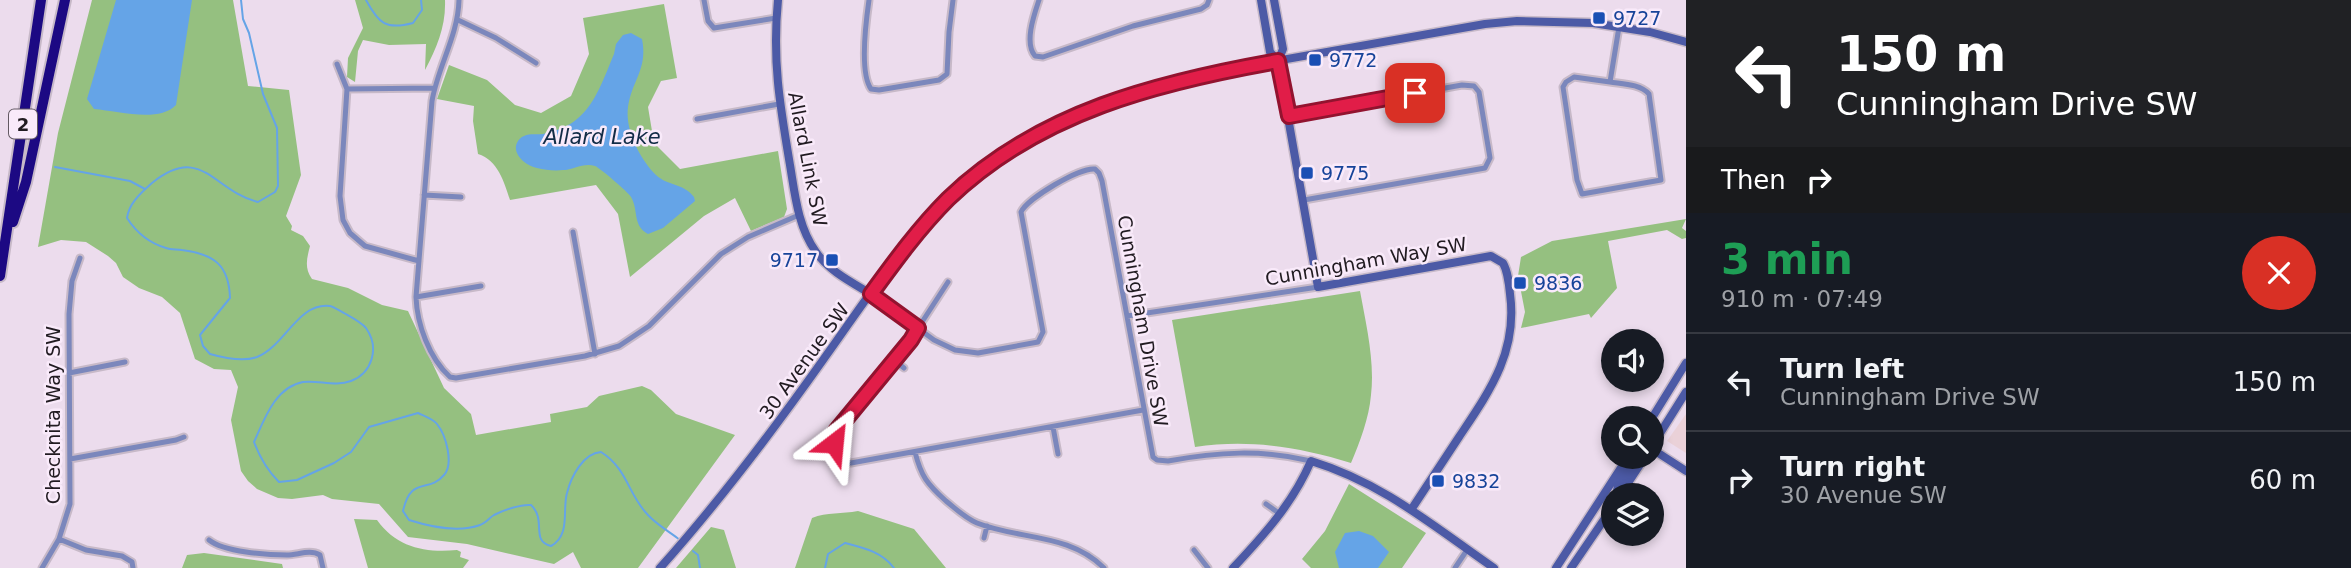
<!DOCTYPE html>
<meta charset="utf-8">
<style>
body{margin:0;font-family:"DejaVu Sans",sans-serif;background:#20242c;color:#f1f3f6;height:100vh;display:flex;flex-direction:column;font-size:26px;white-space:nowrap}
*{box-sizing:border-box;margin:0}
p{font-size:23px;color:#9ea1a6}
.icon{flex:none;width:38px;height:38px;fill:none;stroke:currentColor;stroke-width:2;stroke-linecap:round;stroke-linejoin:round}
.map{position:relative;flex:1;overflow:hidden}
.drawer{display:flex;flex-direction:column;background:#171b24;width:665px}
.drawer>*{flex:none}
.top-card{background:#202124;color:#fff;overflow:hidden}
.controls{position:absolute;left:1601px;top:329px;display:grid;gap:14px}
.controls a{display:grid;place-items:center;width:63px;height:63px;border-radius:50%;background:#171b24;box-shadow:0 4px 10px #0003;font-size:35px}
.pin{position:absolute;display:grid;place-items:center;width:60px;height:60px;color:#fff;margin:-30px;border-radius:14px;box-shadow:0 4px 10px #0006}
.me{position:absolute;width:77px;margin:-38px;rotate:29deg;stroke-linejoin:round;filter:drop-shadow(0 0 5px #0008)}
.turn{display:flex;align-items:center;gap:24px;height:147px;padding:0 35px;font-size:32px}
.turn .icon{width:91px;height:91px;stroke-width:2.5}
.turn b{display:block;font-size:49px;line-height:60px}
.then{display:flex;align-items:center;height:66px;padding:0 35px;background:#0003;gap:14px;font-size:26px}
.round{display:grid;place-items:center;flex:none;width:74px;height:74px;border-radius:37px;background:#20242c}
.summary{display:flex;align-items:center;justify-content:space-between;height:119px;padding:0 35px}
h1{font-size:42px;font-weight:700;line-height:52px;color:#1e9e55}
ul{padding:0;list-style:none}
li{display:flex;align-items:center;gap:21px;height:98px;padding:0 35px;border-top:2px solid #363941}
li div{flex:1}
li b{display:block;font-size:26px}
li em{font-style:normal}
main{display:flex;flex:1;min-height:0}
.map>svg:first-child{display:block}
.commercial{fill:#ead1d8}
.green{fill:#95c080}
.water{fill:#65a4e7}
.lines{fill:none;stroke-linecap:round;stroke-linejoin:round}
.stream{stroke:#65a4e7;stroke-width:2}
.street-casing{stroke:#c7b9c8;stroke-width:9}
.secondary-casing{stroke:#c7b9c8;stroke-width:11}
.highway-casing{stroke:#c7b9c8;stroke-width:14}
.street{stroke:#7b87bc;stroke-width:5}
.secondary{stroke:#4c5aa6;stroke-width:8}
.highway{stroke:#1c0983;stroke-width:10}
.route-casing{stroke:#92132f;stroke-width:18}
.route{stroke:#e11d48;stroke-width:12}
.transit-dot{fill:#1a4fb4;stroke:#f9eafa;stroke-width:2.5}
.labels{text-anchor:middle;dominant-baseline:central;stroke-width:5;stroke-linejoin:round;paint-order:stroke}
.shield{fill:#f9eafa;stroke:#625962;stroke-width:2}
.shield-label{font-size:18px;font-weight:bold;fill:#211b21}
.transit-label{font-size:19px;fill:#164399;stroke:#f9eafa;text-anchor:start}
.street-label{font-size:19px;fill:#211b21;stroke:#f9eafa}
.water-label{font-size:21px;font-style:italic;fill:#122c47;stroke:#f9eafa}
</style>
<main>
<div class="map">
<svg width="1686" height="568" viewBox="0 0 1686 568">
<rect width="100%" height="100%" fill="#ecdced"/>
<!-- commercial -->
<path class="commercial" d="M1686 414V453L1667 441Z"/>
<!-- green -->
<path class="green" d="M92 0H233L248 86 289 90 301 175 286 216 292 226 291 230 303 236 310 246C307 258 304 268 312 279L348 288 382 305 408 311 444 388 471 414 476 435 551 422 550 414 587 407 599 396 642 386 651 390 676 414 735 435 638 568H581L573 552 554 564 467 544 408 537 379 504 332 499 323 495 292 499 278 498 257 489 248 481 241 471 231 420 238 387 231 370 214 369 195 359 180 313 162 297 139 288 123 277 116 263 108 256 86 242 61 240 38 247 58 133Z
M355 0H445C446 26 437 47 425 70L426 44 389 45 363 40 358 51 355 82 347 77 348 58 363 28Z
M664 4 677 78 661 81 648 107 654 143 680 169 778 151 787 209 784 217 751 231 735 198 704 216 630 277 618 214 596 185 510 200C504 182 498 160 478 154L473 121 474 106 437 99 449 65 487 80 515 105 541 113 571 96 589 54 583 18Z
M1686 219 1682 228 1686 231V238L1682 239 1667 230 1608 241 1617 288 1591 318 1589 314 1521 328 1525 312 1518 276 1521 257 1552 241Z
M1360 291C1366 324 1375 361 1371 395 1369 418 1360 442 1351 463 1299 447 1249 439 1195 447L1172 320Z
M1349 484 1426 533 1402 568H1311L1302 559 1325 531Z
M858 511 914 529 946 568H795L812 518C827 512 842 514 858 511Z
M354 519 377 520C397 548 426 553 457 550L461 552 460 557 469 560 463 568H368Z
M711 527 724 530 736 568H676Z
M204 553 282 564 283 568H182L187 555Z"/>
<!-- water -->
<path class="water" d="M116 0H192L176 105C159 123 118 111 94 109L87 99Z
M631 33 642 39C648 69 632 80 628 107 625 130 639 156 653 172 666 187 683 182 694 197L695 201 663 228 648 234C632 225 639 211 631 197 628 192 600 168 595 166 584 162 573 170 563 170 555 171 545 170 537 168 526 166 510 153 518 141 524 132 535 135 543 134 553 132 570 126 577 119 596 104 605 75 614 54L616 44 623 35Z
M1359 531 1373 536 1389 552 1378 568H1339L1335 552 1345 533Z"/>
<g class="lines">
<!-- stream -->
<path class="stream" d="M241 0 243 19 249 33 263 94 277 128 278 186 275 192 258 202C213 191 202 143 152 183 141 193 129 203 127 218 136 232 149 243 166 248 171 250 177 249 182 250 214 254 229 265 230 298L200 335 203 346 210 354C224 358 243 362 257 357 285 346 298 302 330 306 334 307 340 311 344 313 351 317 361 322 366 328 380 348 372 373 351 381 335 387 319 380 303 382 275 387 264 420 254 442 260 458 267 470 279 482L297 480 334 463 351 452 369 427 418 413C424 416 433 419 437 424 446 435 454 464 444 475 428 494 411 475 403 511L409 520C431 527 458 533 480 525 486 523 489 518 494 515 504 510 521 504 531 505 547 520 530 541 551 546 571 535 562 510 567 493 571 477 583 453 601 452 628 469 628 495 648 515 657 525 670 532 680 540
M366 0C379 24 386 30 413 23L422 10 421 0
M55 167 130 181 145 189
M693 551 698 555 700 568
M825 568 828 554 845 543C864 548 882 552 894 568"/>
<defs>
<path id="street" d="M459 0C458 36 438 66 432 101L416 297C417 324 429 358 450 377L456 378 585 356 619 346 649 326 721 254 748 237 799 215
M704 0 708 21 714 28 776 18
M869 0C866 21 859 72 871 89L879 90 939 80 947 74 949 32 953 0
M1039 0C1034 15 1024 43 1035 56L1043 57 1133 26 1201 9 1207 5 1209 0
M458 20 496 38 536 63
M337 64 347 89
M1610 82C1623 84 1640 84 1649 94L1661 180 1582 194 1577 180 1563 87 1566 82 1574 77 1610 82 1619 27
M1289 116 1462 85 1474 86 1479 92 1490 158 1485 168 1304 200
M697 119 779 104
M424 195 461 197
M573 232 595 354
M419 261 365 246 350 233 343 220 340 196 347 89 434 88
M948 282 911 339 835 433V451L839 461 851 463 1143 410
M871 294 934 340 955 350 978 353 1038 342 1043 332 1021 212C1028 198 1080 167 1095 169L1099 173 1102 181 1153 457 1157 460 1168 461C1217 452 1262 449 1311 461
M416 297 481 286
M1127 316 1318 287
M894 360 904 368
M69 373 125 362
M1053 427 1058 454
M915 452C921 476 927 484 946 501 956 509 965 518 977 523 1020 540 1069 533 1104 568
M70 459 176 440 184 437
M1266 504 1280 514
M984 538 987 526
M59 539 86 550 122 556 132 562 133 568
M209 540C224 552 267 555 287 555 298 555 310 549 320 555L323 568
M1194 550 1208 568
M42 568 59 539 70 504 69 314 72 281 80 258
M1455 568 1467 550"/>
<path id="secondary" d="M778 0C772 60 780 106 790 165 795 195 798 227 816 252 829 271 851 282 871 294
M1261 0 1270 52 1278 61
M1274 0 1283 49 1278 61
M1278 61 1318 287 1491 256 1503 263C1508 272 1509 283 1510 294 1518 352 1489 392 1459 437 1443 461 1427 486 1411 510
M1652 418 1686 363
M1652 446 1686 392
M1652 449 1686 471
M1616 495 1618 486 1635 457
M1620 495 1645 457
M660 568C719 502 772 432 823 360 872 292 918 217 986 167 1055 115 1136 90 1219 71L1485 24 1517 21 1593 23 1650 32 1686 42
M1233 568C1264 535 1293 503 1311 461 1383 483 1433 526 1494 568
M1556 568 1628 457
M1571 568 1614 505"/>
<path id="highway" d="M13 222 26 182 65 0
M0 276 41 0"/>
</defs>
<!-- street casing -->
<use href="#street" class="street-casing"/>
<!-- secondary casing -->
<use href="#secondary" class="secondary-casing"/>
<!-- highway casing -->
<use href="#highway" class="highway-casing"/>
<!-- street -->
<use href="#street" class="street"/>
<!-- secondary -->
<use href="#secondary" class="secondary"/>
<!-- highway -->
<use href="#highway" class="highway"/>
</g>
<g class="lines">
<defs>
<path id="route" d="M834 443 836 431 911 340 918 328 871 294C895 261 919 228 948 199 1038 112 1159 82 1278 61L1289 116 1415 93"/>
</defs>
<!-- route casing -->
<use href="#route" class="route-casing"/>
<!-- route -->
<use href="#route" class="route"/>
</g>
<!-- markers -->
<g class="transit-dot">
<rect x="1592" y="11" width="14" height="14" rx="3.5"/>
<rect x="1308" y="53" width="14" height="14" rx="3.5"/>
<rect x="1300" y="166" width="14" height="14" rx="3.5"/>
<rect x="825" y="253" width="14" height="14" rx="3.5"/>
<rect x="1513" y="276" width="14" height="14" rx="3.5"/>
<rect x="1431" y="474" width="14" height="14" rx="3.5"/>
</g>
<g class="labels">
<!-- shield labels -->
<rect class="shield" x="9" y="109.5" width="28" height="29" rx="5"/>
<g class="shield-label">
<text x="23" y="124">2</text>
</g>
<!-- transit labels -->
<g class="transit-label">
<text x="1613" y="18">9727</text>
<text x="1329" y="60">9772</text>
<text x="1321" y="173">9775</text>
<text x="818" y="260" text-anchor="end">9717</text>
<text x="1534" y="283">9836</text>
<text x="1452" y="481">9832</text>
</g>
<!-- street labels -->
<g class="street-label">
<text transform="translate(808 159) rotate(79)">Allard Link SW</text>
<text transform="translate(1366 261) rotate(-10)">Cunningham Way SW</text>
<text transform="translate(1143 321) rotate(80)">Cunningham Drive SW</text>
<text transform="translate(804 361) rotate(-54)">30 Avenue SW</text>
<text transform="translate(53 415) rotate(-90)">Checknita Way SW</text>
</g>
<!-- water labels -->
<g class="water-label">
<text x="602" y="137">Allard Lake</text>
</g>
</g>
</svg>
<div class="controls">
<a><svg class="icon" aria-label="sound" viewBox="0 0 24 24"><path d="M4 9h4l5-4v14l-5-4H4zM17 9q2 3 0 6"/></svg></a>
<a><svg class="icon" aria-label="search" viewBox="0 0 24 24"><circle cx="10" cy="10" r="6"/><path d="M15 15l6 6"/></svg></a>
<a><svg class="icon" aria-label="layers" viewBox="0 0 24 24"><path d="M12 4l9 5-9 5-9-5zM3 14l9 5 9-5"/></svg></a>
</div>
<div class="pin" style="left:1415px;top:93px;background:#d93025"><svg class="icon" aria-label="arrive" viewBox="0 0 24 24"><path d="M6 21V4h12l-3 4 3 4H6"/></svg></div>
<svg class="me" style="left:834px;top:443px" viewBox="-20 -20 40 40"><path d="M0-17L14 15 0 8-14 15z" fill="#e11d48" stroke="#fff" stroke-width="4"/></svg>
</div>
<section class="drawer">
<div class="top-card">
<div class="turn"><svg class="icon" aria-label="left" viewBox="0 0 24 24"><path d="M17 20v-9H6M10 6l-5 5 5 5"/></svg><div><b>150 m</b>Cunningham Drive SW</div></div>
<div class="then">Then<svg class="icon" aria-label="right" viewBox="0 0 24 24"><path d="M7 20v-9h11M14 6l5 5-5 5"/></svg></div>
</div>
<div class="summary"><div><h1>3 min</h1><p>910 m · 07:49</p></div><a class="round" style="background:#d93025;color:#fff"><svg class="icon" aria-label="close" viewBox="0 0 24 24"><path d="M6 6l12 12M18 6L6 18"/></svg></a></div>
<ul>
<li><svg class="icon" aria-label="left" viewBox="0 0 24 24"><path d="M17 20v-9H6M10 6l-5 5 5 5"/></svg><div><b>Turn left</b><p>Cunningham Drive SW</p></div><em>150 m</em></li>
<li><svg class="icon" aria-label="right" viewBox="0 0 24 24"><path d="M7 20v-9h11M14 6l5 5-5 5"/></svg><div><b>Turn right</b><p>30 Avenue SW</p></div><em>60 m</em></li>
</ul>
</section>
</main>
